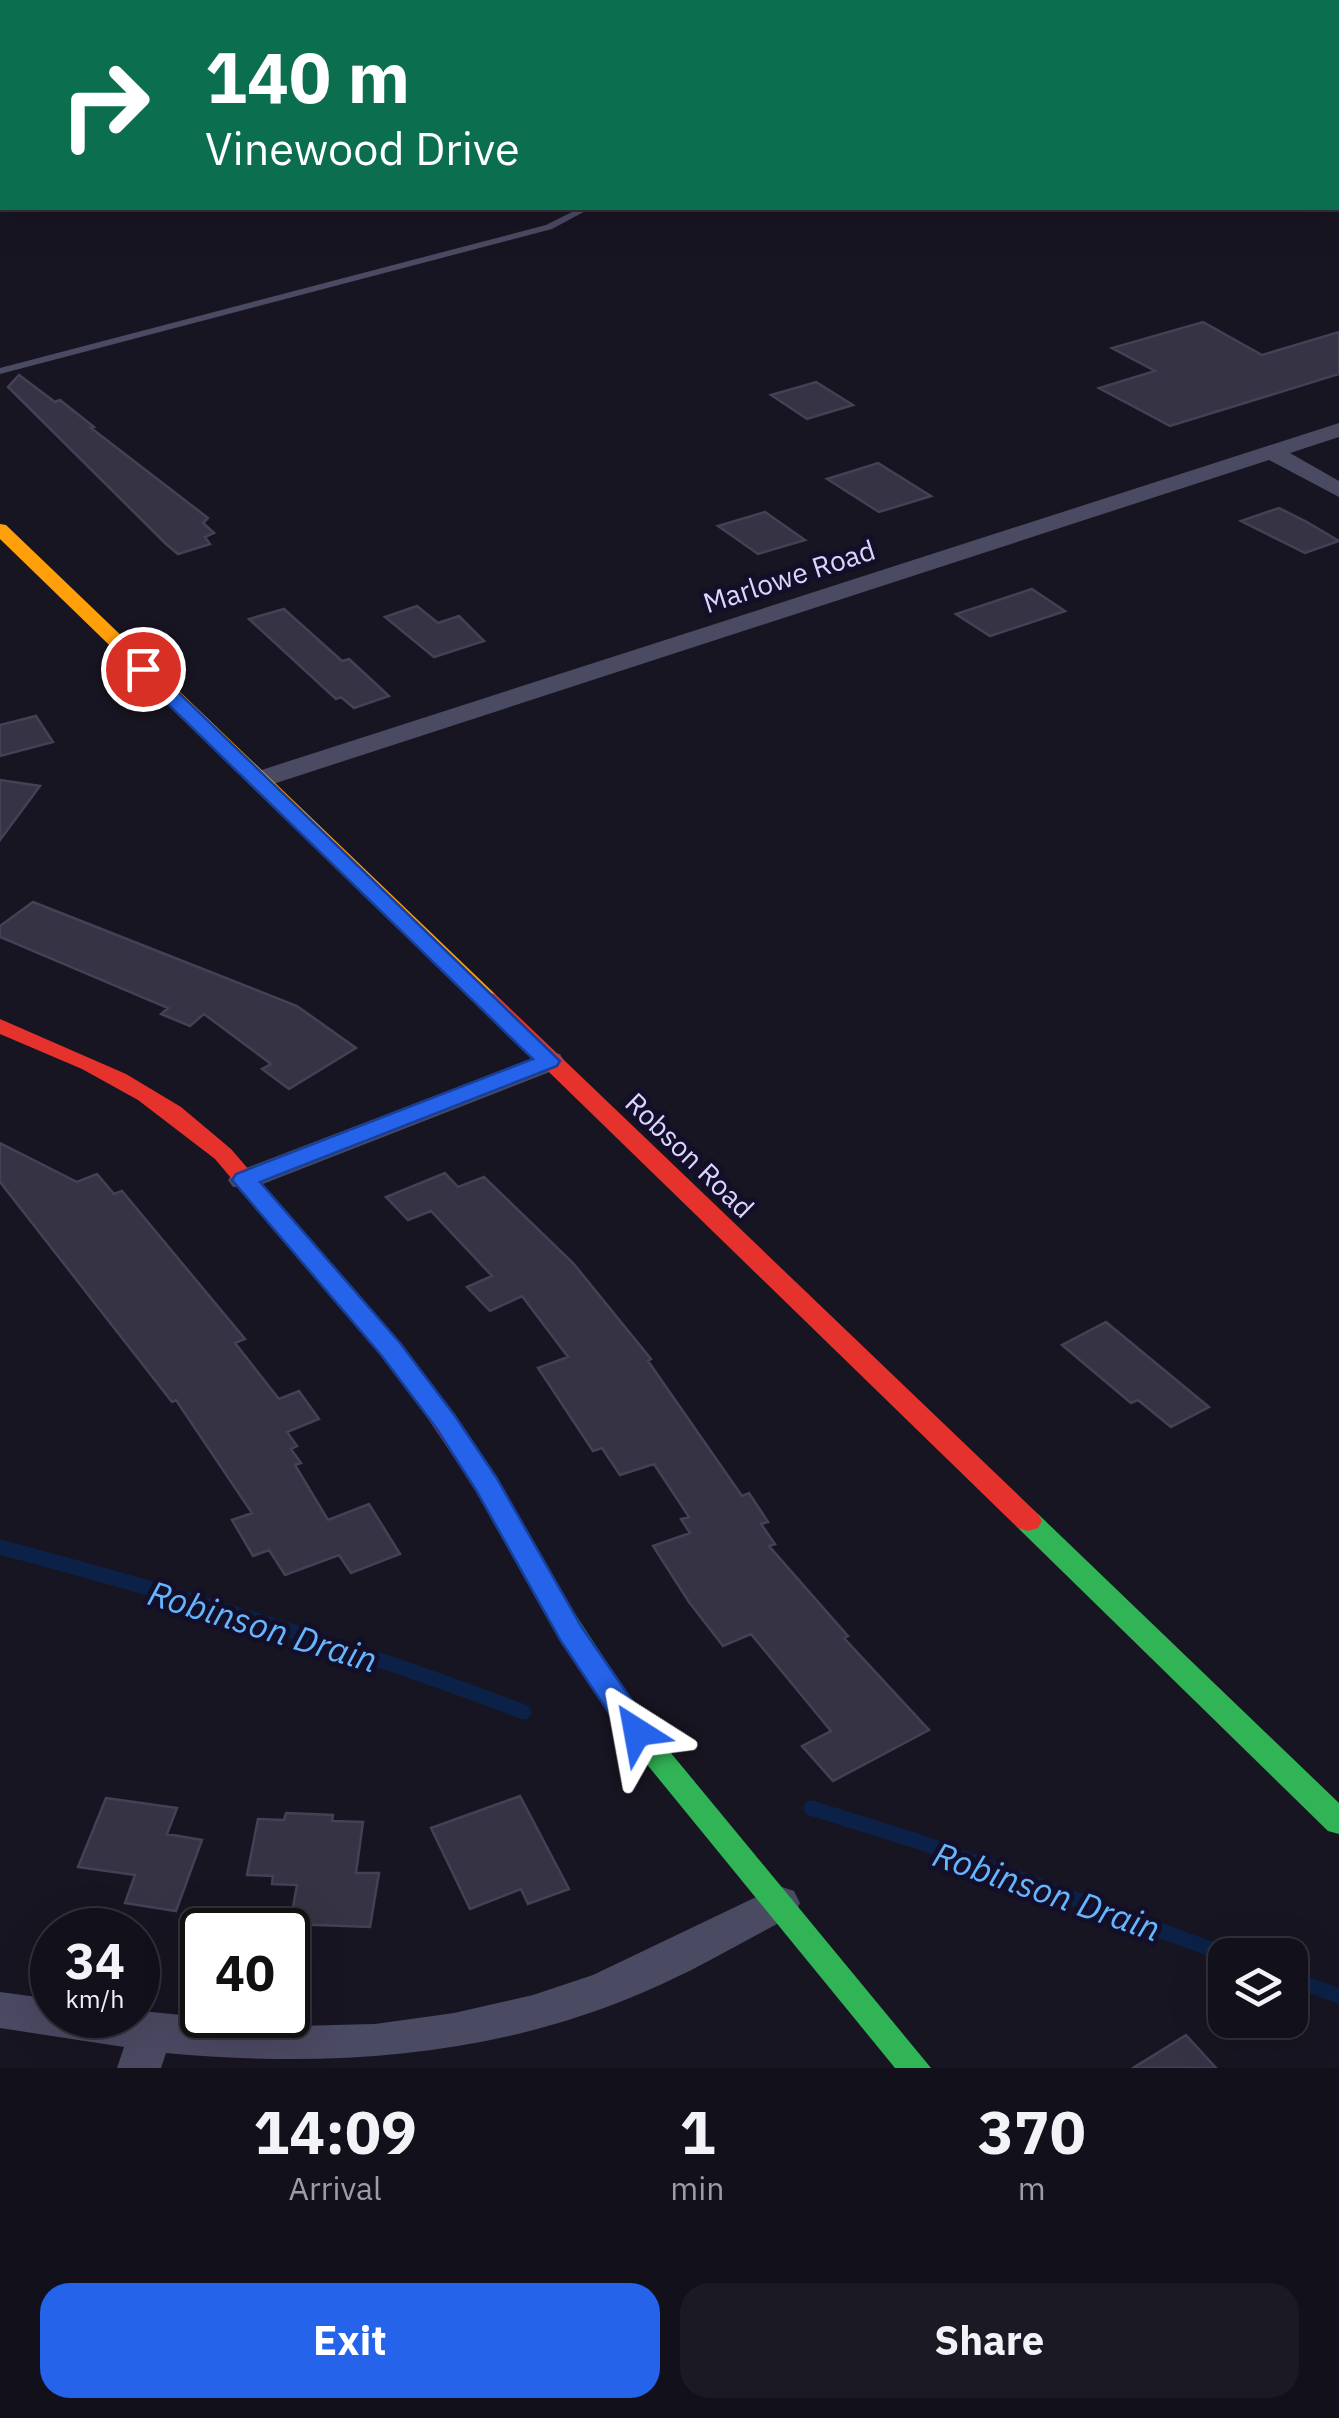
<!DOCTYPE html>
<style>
body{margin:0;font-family:"IBM Plex Sans",sans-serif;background:#1b1923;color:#f1f3f6;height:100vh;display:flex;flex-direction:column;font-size:38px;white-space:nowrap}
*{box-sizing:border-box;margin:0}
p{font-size:32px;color:#9c9da2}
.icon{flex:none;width:55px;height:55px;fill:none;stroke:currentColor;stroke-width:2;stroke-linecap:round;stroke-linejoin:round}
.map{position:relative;height:2068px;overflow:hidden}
.drawer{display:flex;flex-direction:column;background:#12101a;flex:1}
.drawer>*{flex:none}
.top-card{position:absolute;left:0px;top:0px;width:1340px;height:210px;box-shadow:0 10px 40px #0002,0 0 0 2px #313039;background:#0b6e4f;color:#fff;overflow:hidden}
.fabs{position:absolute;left:1208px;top:1938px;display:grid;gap:20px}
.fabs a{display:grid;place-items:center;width:100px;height:100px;border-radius:20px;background:#12101a;box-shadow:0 10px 40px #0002,0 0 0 2px #313039;font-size:50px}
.speed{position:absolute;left:30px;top:1908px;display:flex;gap:20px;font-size:50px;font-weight:700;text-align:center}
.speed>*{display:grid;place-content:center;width:130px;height:130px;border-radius:50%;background:#12101a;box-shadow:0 10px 40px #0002,0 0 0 2px #313039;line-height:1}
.speed small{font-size:25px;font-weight:400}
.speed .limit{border:5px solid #111;border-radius:15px;background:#fff;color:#111}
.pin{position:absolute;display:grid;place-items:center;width:85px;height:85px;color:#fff;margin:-42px;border:5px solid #fff;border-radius:50%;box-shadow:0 2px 10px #0007}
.me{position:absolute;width:110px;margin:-55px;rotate:326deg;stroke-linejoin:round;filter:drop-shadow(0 0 8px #0008)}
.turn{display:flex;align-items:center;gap:35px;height:210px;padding:0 40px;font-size:45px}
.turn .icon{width:130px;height:130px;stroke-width:2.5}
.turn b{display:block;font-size:70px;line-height:85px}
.eta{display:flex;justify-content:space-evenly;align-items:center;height:170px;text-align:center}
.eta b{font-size:60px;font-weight:800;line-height:70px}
.button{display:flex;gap:20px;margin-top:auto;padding:20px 40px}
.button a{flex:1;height:115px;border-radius:30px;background:#2563eb;color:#fff;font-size:40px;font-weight:800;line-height:115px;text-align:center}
.button a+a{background:#1b1923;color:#f1f3f6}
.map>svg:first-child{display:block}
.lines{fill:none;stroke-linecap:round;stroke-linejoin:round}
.stream-far1{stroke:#0c2147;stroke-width:8}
.stream{stroke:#0c2147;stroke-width:15}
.building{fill:#363344;stroke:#454056;stroke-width:2.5}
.lane{fill:#4b4a63;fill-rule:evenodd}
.street{fill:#4b4a63;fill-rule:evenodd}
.fast{fill:#30b455;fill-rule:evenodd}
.slow{fill:#ff9f0a;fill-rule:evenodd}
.jam{fill:#e5322d;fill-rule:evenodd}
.route{fill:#2563eb;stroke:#184099;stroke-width:2.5}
.labels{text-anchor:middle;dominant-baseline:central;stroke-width:10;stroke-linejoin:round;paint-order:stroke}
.street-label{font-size:28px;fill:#dbd6ff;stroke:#140f28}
.near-water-label{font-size:35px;font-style:italic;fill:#64b6ff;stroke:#140f28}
</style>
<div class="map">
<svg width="1339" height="2068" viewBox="0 0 1339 2068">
<rect width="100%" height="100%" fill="#181522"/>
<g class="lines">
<!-- stream-far1 -->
<path class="stream-far1" d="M918 0 924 2"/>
<!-- stream -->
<path class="stream" d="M0 1547C177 1594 353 1647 524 1712
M811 1808 920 1842 1227 1955
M1290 1978 1339 1996"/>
</g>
<!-- building -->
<path class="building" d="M1203 322 1262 355 1339 332V374L1170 426 1099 388 1155 371 1112 348Z
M19 375 55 402 60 400 94 427 91 428 208 518 203 523 214 533 205 537 210 544 178 554 166 544 8 387Z
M816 382 853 405 807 419 771 395Z
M878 463 931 496 879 512 827 479Z
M1279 508 1307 522 1339 541 1305 553 1241 521Z
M765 512 805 540 758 554 718 526Z
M1032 589 1065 611 990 636 956 614Z
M417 606 438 623 459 616 484 641 434 657 385 617Z
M284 609 342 661 349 659 389 696 354 708 341 697 336 699 249 619Z
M36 716 53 742 0 756V725Z
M0 780 40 786 0 840Z
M33 902 297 1006 356 1048 289 1089 262 1069 271 1064 204 1014 190 1026 161 1014 168 1008 0 937V926Z
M0 1143 77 1182 97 1174 114 1194 122 1191 245 1339 235 1343 279 1399 299 1391 319 1419 287 1432 297 1446 291 1449 301 1463 295 1465 328 1520 369 1504 400 1554 351 1573 339 1555 285 1575 269 1550 253 1556 232 1520 252 1513 176 1400 172 1402 0 1182Z
M445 1173 458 1187 484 1177 573 1263 651 1359 648 1361 742 1496 749 1493 768 1522 761 1524 775 1544 769 1546 848 1636 844 1638 929 1730 833 1781 802 1746 831 1731 751 1634 723 1646 689 1602 653 1546 690 1533 681 1519 689 1517 654 1464 620 1475 602 1448 593 1451 538 1368 568 1357 522 1296 490 1311 467 1287 492 1276 431 1211 408 1220 386 1197Z
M1106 1322 1209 1407 1171 1427 1138 1400 1131 1403 1062 1345Z
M520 1796 569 1889 528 1904 521 1889 470 1909 431 1828Z
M106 1798 177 1808 167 1834 202 1840 176 1911 125 1903 135 1875 78 1867Z
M286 1813 333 1815 332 1821 363 1822 356 1873H379L370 1927 290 1924 297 1885 272 1884 273 1876 247 1875 258 1819 284 1820Z
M1186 2035 1216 2068H1133Z"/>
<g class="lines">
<!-- lane -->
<path class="lane" d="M580 208H591L552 229 0 374V368L546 225Z"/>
<!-- street -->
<path class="street" d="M1339 423V437L1290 453 1339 481V497L1269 460 267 786 258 788 245 780 249 774Z
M549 1052 560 1054 564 1061 560 1068 255 1187H233L228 1180 233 1173Z
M779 1886 794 1891 800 1903 794 1915C744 1941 696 1970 644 1992 491 2058 330 2068 166 2053L161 2068H117L124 2047 0 2028V1992L52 1999V2015L151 2012 295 2026 375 2024 454 2013 533 1995 593 1975Z"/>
<!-- fast -->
<path class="fast" d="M1028 1511 1038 1514 1339 1803V1834L1328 1831 1018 1528 1014 1521 1018 1514Z
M554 1593 564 1597 647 1724 931 2068H895L627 1740 540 1604 544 1597Z"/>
<!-- slow -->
<path class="slow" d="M0 524 6 525 495 994 498 999 495 1004H479L0 539Z"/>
<!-- jam -->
<path class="jam" d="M487 992 495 994 1038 1514 1042 1521 1038 1528 1028 1531 1018 1528 479 1004 476 999 479 994Z
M0 1019 126 1074 181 1107 231 1149 422 1371 496 1477 568 1604 564 1611 554 1615 544 1611 476 1490 404 1383 215 1159 138 1100 82 1069 0 1034Z"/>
</g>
<!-- route -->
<path class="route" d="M143 663 150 665 560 1061 557 1066 260 1182 400 1343 455 1416 496 1477 581 1626 648 1724 652 1732 648 1740 637 1743 627 1740 561 1641 476 1490 437 1429 382 1356 232 1180 236 1174 533 1059 136 673 133 669Z"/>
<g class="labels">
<!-- street labels -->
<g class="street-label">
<text transform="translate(789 576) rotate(-18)">Marlowe Road</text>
<text transform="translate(690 1155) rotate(44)">Robson Road</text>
</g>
<!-- near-water labels -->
<g class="near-water-label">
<text transform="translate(263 1626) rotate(17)">Robinson Drain</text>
<text transform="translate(1047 1891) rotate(19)">Robinson Drain</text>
</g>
</g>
</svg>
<div class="fabs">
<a><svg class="icon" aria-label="layers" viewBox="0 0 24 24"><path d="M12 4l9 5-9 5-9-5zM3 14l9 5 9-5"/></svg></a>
</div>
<div class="speed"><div>34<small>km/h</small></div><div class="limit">40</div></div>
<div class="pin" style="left:143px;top:669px;background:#d93025"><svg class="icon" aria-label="arrive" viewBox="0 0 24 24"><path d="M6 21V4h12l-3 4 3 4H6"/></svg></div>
<svg class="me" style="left:637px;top:1732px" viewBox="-20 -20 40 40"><path d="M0-17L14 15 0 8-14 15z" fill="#2563eb" stroke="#fff" stroke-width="4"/></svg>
<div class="top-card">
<div class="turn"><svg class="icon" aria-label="right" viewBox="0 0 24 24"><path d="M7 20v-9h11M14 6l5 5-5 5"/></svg><div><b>140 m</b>Vinewood Drive</div></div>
</div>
</div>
<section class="drawer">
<div class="eta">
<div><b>14:09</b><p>Arrival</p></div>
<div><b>1</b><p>min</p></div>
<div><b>370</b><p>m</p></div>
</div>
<div class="button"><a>Exit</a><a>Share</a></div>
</section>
